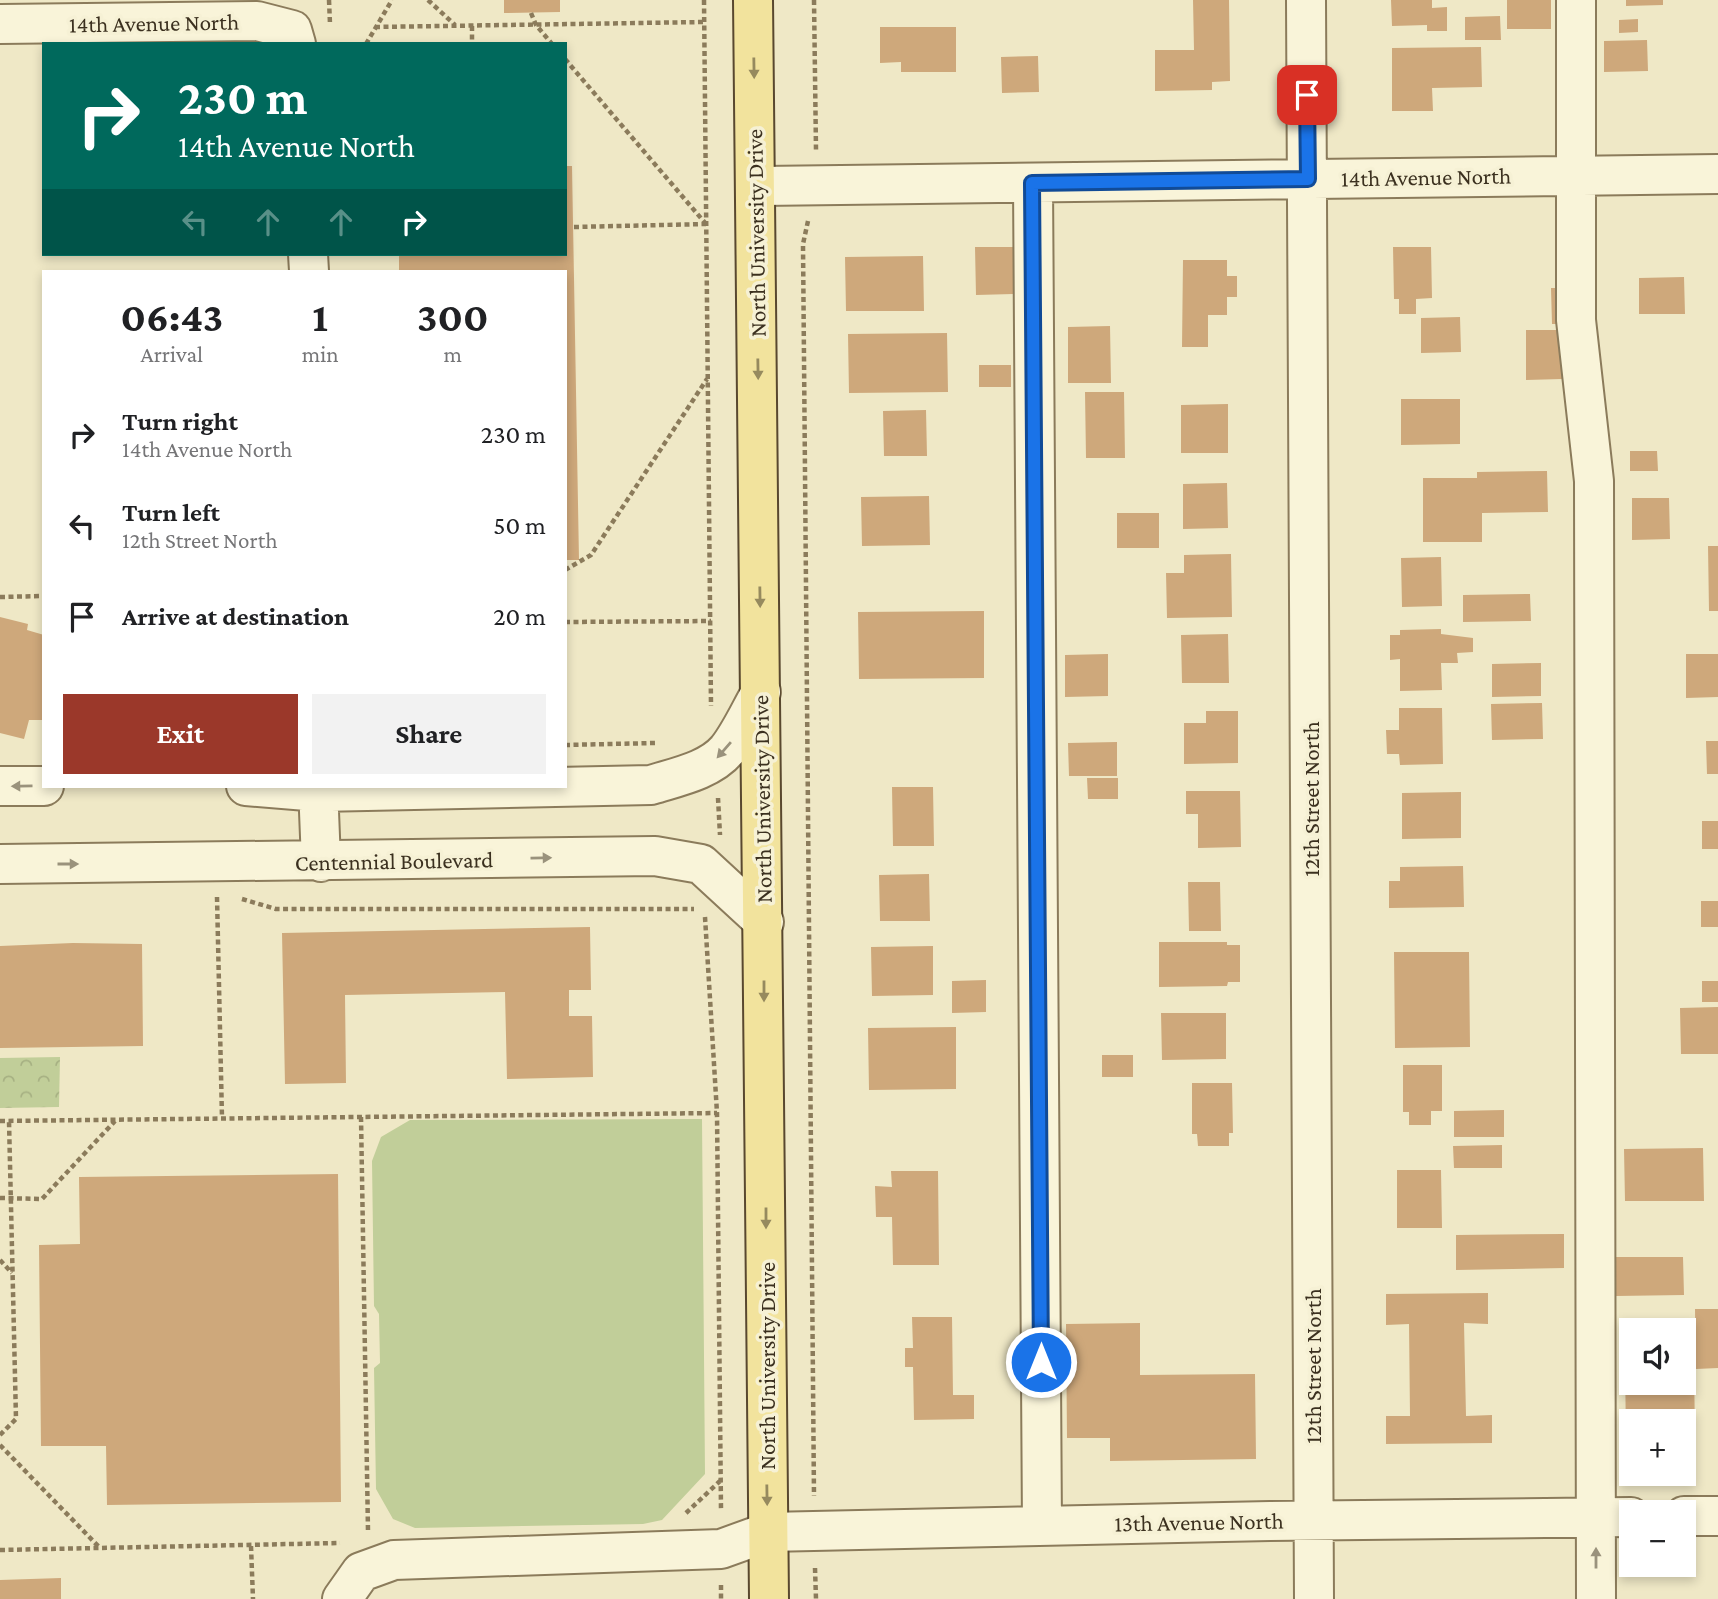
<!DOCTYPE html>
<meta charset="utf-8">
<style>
body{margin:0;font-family:"Crimson Pro",serif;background:#f2f2f2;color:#202124;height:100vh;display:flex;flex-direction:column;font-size:26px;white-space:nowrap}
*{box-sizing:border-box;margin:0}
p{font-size:23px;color:#757577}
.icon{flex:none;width:38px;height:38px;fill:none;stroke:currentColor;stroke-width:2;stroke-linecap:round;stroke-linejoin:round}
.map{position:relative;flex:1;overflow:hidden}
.details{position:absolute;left:42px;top:270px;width:525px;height:518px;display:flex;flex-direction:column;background:#fff;border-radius:0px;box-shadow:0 4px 10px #0003}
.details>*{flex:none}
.banner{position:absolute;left:42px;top:42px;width:525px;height:214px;border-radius:0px;box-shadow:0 4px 10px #0003;background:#00695c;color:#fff;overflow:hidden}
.tools{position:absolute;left:1619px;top:1318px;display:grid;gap:14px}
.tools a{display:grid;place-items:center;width:77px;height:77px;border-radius:0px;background:#fff;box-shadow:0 4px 10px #0003;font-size:35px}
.pin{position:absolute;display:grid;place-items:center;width:60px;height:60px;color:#fff;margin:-30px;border-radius:14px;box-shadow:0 4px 10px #0006}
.me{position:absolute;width:77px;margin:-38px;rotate:0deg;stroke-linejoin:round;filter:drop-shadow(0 0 5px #0008)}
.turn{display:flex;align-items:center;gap:24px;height:147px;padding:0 21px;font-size:32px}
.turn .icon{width:91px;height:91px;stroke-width:2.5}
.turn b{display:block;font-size:49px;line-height:60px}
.lanes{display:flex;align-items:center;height:66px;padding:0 21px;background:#0003;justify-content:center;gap:35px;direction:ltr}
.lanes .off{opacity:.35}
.eta{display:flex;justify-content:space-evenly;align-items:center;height:119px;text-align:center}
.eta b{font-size:42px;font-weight:700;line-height:49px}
.action{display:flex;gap:14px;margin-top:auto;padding:14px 21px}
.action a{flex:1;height:80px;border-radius:0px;background:#9b382a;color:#fff;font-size:28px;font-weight:700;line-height:80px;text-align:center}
.action a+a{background:#f2f2f2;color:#202124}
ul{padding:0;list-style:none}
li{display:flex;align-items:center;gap:21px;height:91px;padding:0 21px}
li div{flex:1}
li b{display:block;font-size:26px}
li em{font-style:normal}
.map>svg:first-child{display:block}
.green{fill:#c1ce99}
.park{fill:url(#park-crowns)}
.building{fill:#cea87b}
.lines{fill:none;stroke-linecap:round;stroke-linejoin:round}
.minor-casing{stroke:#8b7b5b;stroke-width:42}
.major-casing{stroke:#59482f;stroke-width:42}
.path{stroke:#8b7b5b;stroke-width:4.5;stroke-dasharray:5 3.5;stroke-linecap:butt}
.minor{stroke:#f9f4d9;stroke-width:38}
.major{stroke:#f2e39d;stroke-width:38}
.oneway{fill:#968a5e}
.oneway2{fill:#9a927c}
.route-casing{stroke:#114b97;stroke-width:18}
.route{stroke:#1a73e8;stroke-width:12}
.labels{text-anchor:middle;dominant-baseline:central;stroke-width:7;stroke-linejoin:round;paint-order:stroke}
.street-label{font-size:23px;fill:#3b301f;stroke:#f6f1d5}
</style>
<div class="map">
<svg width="1718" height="1599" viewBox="0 0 1718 1599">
<defs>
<pattern id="park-crowns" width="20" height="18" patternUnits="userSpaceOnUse" patternTransform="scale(1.75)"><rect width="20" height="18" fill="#c1ce99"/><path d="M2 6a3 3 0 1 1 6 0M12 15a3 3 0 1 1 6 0" fill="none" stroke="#a7b183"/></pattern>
</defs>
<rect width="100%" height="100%" fill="#efe8c6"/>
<!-- green -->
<path class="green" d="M702 1119 705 1474 662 1520 643 1524 415 1528 393 1519 376 1489 374 1368 380 1363 379 1314 374 1306 372 1161 381 1137 410 1120Z"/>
<!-- park -->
<path class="park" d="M60 1057 59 1107 0 1108V1058Z"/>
<!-- building -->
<path class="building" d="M504 0H560V12L504 13Z
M1193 0H1229L1230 81 1212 82V90L1155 91V50H1194Z
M1391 0H1432V8L1447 7V31H1427V25L1392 26Z
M1507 0H1551V29H1507Z
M1626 0H1663V5L1626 6Z
M1500 16 1501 40H1465V17Z
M1638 19V32L1619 33V20Z
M880 27H956V72H901V62L880 63Z
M1647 40 1648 71 1604 72V41Z
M1481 47 1482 87 1432 88 1433 111H1392V48Z
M1038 56 1039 92 1002 93 1001 57Z
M565 166H572L579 560H565V271H399V254H565Z
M975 247H1013V294L976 295Z
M1393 247H1431L1432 298 1416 299V314H1399V299H1394Z
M923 256 924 311H846L845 257Z
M1183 260H1227V276H1237V297H1227V315H1208V347H1182Z
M1684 277 1685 314H1639V278Z
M1551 288H1571L1572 324H1552Z
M1460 317 1461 352 1421 353V318Z
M1110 326 1111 383H1068V327Z
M1526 330H1562V379L1526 380Z
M947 333 948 392 849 393 848 334Z
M979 365H1011V387H979Z
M1085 392H1124L1125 458H1086Z
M1401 399H1460V444L1401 445Z
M1228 404V453H1181V405Z
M926 410 927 456H884L883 411Z
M1630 451H1657L1658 471H1630Z
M1547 471 1548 512 1482 513V542H1423V478H1477V472Z
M1227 483 1228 528 1183 529V484Z
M929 496 930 545 862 546 861 497Z
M1632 498H1669L1670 539 1632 540Z
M1117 513H1159V548H1117Z
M1708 546H1718V611H1709Z
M1231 554 1232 617 1167 618 1166 573H1184V555Z
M1441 557 1442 606 1402 607 1401 558Z
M1530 594 1531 621 1463 622V595Z
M984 611V678L859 679 858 612Z
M0 617 28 624 27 630 44 635V720H29L24 739 0 733Z
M1441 629V634L1473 638V652L1457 653 1458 663H1441L1442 690 1400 691V659L1390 660V635H1400V630Z
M1228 634 1229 683H1182L1181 635Z
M1108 654V696L1065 697V655Z
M1686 654H1718V697L1686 698Z
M1541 663V696L1492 697V664Z
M1542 703 1543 739 1492 740 1491 704Z
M1399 708H1442L1443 764 1400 765 1399 754H1387L1386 730H1399Z
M1206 711H1238V763L1184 764V723H1206Z
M1706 741H1718V774H1707Z
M1117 742V776H1069L1068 743Z
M1087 778H1118V799H1088Z
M892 787H933L934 846H893Z
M1186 791H1240L1241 847 1198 848V814H1186Z
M1461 792V838L1402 839V793Z
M1702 821H1718V849H1702Z
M1463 866 1464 907 1389 908V881H1400V867Z
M929 874 930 921H880L879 875Z
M1188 882H1220L1221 931H1189Z
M1701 901H1718V927H1701Z
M590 927 591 990H569V1016H592L593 1077 507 1079 505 992 345 995 346 1083 285 1084 282 933Z
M1159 942H1227V945H1240V982H1228L1227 986 1159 987Z
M73 943 142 944 143 1046 0 1048V946Z
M933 946V995L872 996 871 947Z
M1394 952H1469L1470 1047 1395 1048Z
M986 980V1012L952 1013V981Z
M1702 981H1718V1002H1702Z
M1718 1007V1054H1681L1680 1008Z
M1161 1013H1226V1059L1162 1060Z
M956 1027V1089L869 1090 868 1028Z
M1102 1055H1133V1077H1102Z
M1403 1065H1442V1111H1431V1125H1409V1112H1403Z
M1192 1083H1232L1233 1133H1229V1146H1198L1197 1134H1192Z
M1504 1110V1137H1454V1111Z
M1502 1145V1168H1454L1453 1146Z
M1703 1148 1704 1201H1625L1624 1149Z
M1397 1170H1441L1442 1228H1397Z
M891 1171H938L939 1265H893L892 1217H876L875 1186 892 1187Z
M338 1174 341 1502 107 1505 106 1446H41L39 1245 80 1244 79 1177Z
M1564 1234V1268L1456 1270V1235Z
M1616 1257H1683L1684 1295 1616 1296Z
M1488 1293V1324L1464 1323 1466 1416 1492 1415V1443L1386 1444V1416H1410L1409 1324 1386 1325V1294Z
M1695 1309H1718V1368L1696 1369Z
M912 1317H952L953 1395H974V1419L914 1420 913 1367H905V1348H913Z
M1140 1323V1375L1255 1374 1256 1459 1110 1461V1438H1067L1066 1324Z
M1631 1360V1382H1684V1360H1694L1695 1441H1684V1421H1631V1442H1626L1625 1361Z
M61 1578V1599H0V1580Z"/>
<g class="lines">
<defs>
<path id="minor" d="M1306 0 1314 1599
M1576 0V320L1594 481 1596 1599
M0 24 257 21 292 30 296 44
M1033 183 1042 1526
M756 186 1718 174
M308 254 309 271
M0 786H44
M246 786 319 792 651 785C676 777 709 771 727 750 740 734 750 711 761 692
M318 786 321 862
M0 864 655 856 701 864 764 922
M1684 1516H1718
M342 1599 361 1572 394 1560 721 1549 768 1532 1270 1521 1631 1517"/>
<path id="major" d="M753 0 769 1599"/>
</defs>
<!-- minor casing -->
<use href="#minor" class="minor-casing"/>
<!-- major casing -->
<use href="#major" class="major-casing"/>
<!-- path -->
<path class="path" d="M329 0 330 24
M428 0 455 25
M704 0 711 706
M814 0 816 150
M531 13 536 25 552 44
M472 26V44
M375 27 704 22
M366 44 392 0
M565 59 706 224
M808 221 803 244 814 1496
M574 227 706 224
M565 570 591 555 707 379
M0 597 44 596
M565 622 711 621
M565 745 655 743
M718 798 720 835
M217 897 222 1118
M242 899 276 909H694
M705 917 717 1113 721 1510
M361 1117 368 1531
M0 1121 717 1113
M0 1198 42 1199 115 1121
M0 1260 12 1273
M0 1435 16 1419 9 1121
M0 1445 100 1548
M686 1513 720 1481
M251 1546 253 1599
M0 1550 340 1543
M815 1568 816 1599
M721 1585V1599"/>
<!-- minor -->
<use href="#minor" class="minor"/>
<!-- major -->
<use href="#major" class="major"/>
</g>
<!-- one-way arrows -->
<defs><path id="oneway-solid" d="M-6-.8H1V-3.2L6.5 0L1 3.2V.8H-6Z" transform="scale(1.75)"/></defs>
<g class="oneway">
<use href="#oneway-solid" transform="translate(754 68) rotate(89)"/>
<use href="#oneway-solid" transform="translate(758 369) rotate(89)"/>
<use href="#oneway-solid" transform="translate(760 597) rotate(89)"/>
<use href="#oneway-solid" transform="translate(764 991) rotate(90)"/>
<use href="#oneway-solid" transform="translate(766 1218) rotate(90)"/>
<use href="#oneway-solid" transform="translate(767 1495) rotate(89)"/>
</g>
<g class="oneway2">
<use href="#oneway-solid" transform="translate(724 750) rotate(131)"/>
<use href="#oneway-solid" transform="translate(22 786) rotate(179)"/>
<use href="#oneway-solid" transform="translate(541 858) rotate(-1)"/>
<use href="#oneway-solid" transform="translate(68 864)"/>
<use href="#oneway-solid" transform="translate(1596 1558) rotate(-90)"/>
</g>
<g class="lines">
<defs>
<path id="route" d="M1041 1362 1032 183 1308 179 1307 95"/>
</defs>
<!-- route casing -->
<use href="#route" class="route-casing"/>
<!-- route -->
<use href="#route" class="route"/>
</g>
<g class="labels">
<!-- street labels -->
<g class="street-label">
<text transform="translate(154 23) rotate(-1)">14th Avenue North</text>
<text transform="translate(1426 177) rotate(-1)">14th Avenue North</text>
<text transform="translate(756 233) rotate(-91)">North University Drive</text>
<text transform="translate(762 799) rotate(-91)">North University Drive</text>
<text transform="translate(1311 799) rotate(-90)">12th Street North</text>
<text transform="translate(394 861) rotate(-1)">Centennial Boulevard</text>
<text transform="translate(767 1366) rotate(-90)">North University Drive</text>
<text transform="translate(1313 1366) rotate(-90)">12th Street North</text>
<text transform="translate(1199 1522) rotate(-1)">13th Avenue North</text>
</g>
</g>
</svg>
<div class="tools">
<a><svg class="icon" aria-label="sound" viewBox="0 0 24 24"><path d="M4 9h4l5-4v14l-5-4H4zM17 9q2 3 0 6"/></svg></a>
<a>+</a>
<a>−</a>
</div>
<div class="pin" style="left:1307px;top:95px;background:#d93025"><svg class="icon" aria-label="arrive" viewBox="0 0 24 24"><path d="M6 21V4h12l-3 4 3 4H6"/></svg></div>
<svg class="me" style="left:1041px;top:1362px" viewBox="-20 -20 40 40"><circle r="17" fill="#1a73e8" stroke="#fff" stroke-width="3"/><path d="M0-11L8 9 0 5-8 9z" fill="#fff"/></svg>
<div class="banner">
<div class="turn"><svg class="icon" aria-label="right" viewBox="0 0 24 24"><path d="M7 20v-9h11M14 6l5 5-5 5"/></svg><div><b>230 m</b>14th Avenue North</div></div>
<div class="lanes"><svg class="icon off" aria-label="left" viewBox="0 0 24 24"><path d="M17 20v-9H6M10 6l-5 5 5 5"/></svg><svg class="icon off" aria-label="ahead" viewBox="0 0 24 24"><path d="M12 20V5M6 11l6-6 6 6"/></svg><svg class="icon off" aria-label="ahead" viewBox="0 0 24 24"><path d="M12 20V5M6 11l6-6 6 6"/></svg><svg class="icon" aria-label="right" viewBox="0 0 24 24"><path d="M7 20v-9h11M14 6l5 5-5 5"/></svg></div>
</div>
<section class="details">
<div class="eta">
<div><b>06:43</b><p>Arrival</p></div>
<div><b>1</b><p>min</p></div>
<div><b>300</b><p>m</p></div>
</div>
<ul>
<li><svg class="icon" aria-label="right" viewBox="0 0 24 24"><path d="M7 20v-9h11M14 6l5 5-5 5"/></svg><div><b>Turn right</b><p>14th Avenue North</p></div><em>230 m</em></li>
<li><svg class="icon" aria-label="left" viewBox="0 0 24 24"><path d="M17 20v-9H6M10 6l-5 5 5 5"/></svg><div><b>Turn left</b><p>12th Street North</p></div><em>50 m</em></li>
<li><svg class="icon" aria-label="arrive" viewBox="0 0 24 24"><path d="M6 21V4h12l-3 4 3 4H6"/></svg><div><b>Arrive at destination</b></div><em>20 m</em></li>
</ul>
<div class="action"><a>Exit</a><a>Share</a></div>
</section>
</div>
